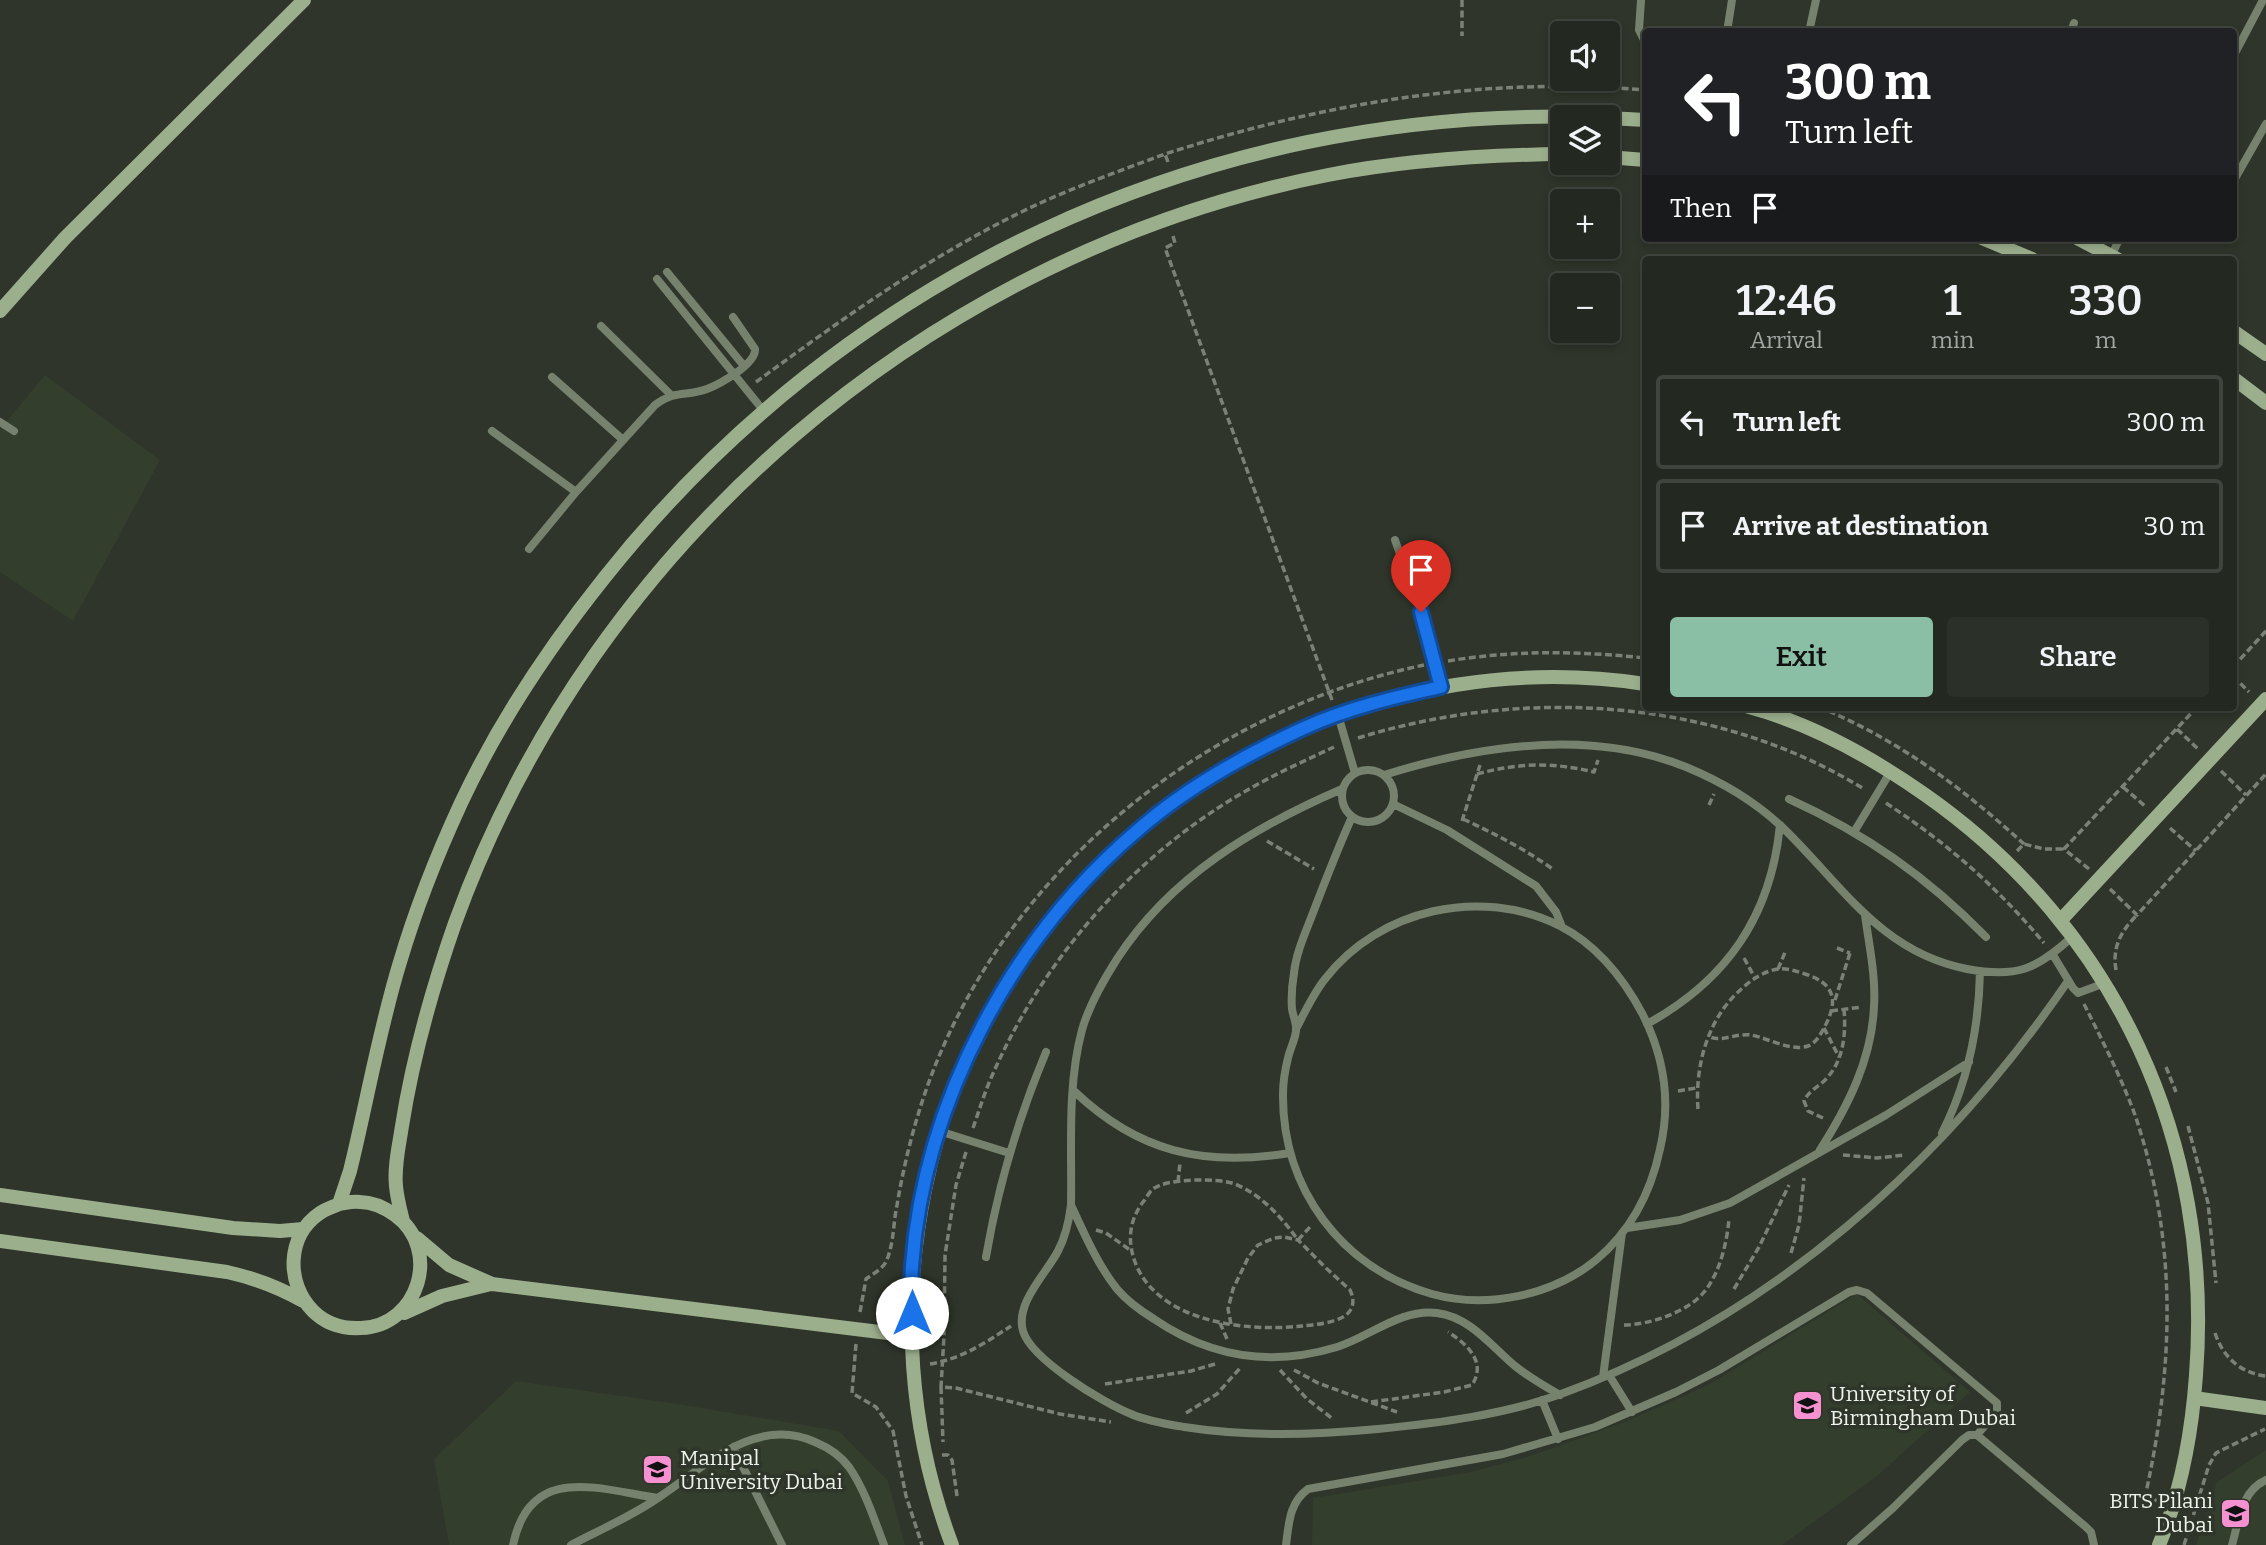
<!DOCTYPE html>
<meta charset="utf-8">
<style>
body{margin:0;font-family:Bitter,serif;background:#2b3029;color:#f1f3f6;height:100vh;display:flex;flex-direction:column;font-size:26px;white-space:nowrap}
*{box-sizing:border-box;margin:0}
p{font-size:23px;color:#a3a6a5}
.icon{flex:none;width:38px;height:38px;fill:none;stroke:currentColor;stroke-width:2;stroke-linecap:round;stroke-linejoin:round}
.map{position:relative;flex:1;overflow:hidden}
.panel{position:absolute;left:1642px;top:256px;width:595px;height:455px;display:flex;flex-direction:column;background:#232820;border-radius:7px;box-shadow:0 4px 10px #0003,0 0 0 2px #40443e}
.panel>*{flex:none}
.hud{position:absolute;left:1642px;top:28px;width:595px;height:214px;border-radius:7px;box-shadow:0 4px 10px #0003,0 0 0 2px #40443e;background:#202124;color:#fff;overflow:hidden}
.controls{position:absolute;left:1550px;top:21px;display:grid;gap:14px}
.controls a{display:grid;place-items:center;width:70px;height:70px;border-radius:7px;background:#232820;box-shadow:0 4px 10px #0003,0 0 0 2px #40443e;font-size:35px}
.pin{position:absolute;display:grid;place-items:center;width:60px;height:60px;color:#fff;margin:-72px -30px;border-radius:50% 50% 50% 0;rotate:-45deg;box-shadow:0 0 7px #0007}
.pin .icon{rotate:45deg}
.me{position:absolute;width:77px;margin:-38px;rotate:0deg;stroke-linejoin:round;filter:drop-shadow(0 0 5px #0008)}
.turn{display:flex;align-items:center;gap:24px;height:147px;padding:0 28px;font-size:32px}
.turn .icon{width:91px;height:91px;stroke-width:2.5}
.turn b{display:block;font-size:49px;line-height:60px}
.then{display:flex;align-items:center;height:66px;padding:0 28px;background:#0003;gap:14px;font-size:26px}
.eta{display:flex;justify-content:space-evenly;align-items:center;height:119px;text-align:center}
.eta b{font-size:42px;font-weight:600;line-height:49px}
.primary-button{display:flex;gap:14px;margin-top:auto;padding:14px 28px}
.primary-button a{flex:1;height:80px;border-radius:7px;background:#8abfa5;color:#111;font-size:28px;font-weight:600;line-height:80px;text-align:center}
.primary-button a+a{background:#2b3029;color:#f1f3f6}
ul{padding:0;list-style:none}
li{display:flex;align-items:center;gap:21px;height:94px;margin:0 14px 10px;padding:0 14px;border:4px solid #40443e;border-radius:7px}
li div{flex:1}
li b{display:block;font-size:26px}
li em{font-style:normal}
.map>svg:first-child{display:block}
.built{fill:#343e2c}
.lines{fill:none;stroke-linecap:round;stroke-linejoin:round}
.path{stroke:#7b8177;stroke-width:3.5;stroke-dasharray:7 3.5;stroke-linecap:butt}
.lane{stroke:#76826d;stroke-width:8}
.secondary{stroke:#9caf8d;stroke-width:14}
.route-casing{stroke:#114b97;stroke-width:18}
.route{stroke:#1a73e8;stroke-width:12}
.labels{text-anchor:middle;dominant-baseline:central;stroke-width:7;stroke-linejoin:round;paint-order:stroke}
.poi-label{font-size:21px;fill:#edf2ea;stroke:#2f352a;text-anchor:start}
</style>
<div class="map">
<svg width="2266" height="1545" viewBox="0 0 2266 1545">
<rect width="100%" height="100%" fill="#2f352a"/>
<!-- built -->
<path class="built" d="M45 375 160 460 73 621 0 572V429Z
M1857 1294 1970 1392 1877 1476 1782 1545H1312L1313 1498 1470 1472 1520 1459 1562 1445 1629 1420 1708 1385Z
M516 1381 678 1404 839 1431 888 1481 905 1545H449L434 1459Z
M2266 1450V1545H2196L2217 1482Z"/>
<g class="lines">
<!-- path -->
<path class="path" d="M1462 0V36
M1168 162 1165 154C1320 104 1482 76 1645 90
M1173 236 1175 243 1165 248 1332 700
M756 382C845 317 935 252 1036 205 1077 186 1122 170 1165 154
M1448 661C1514 650 1579 651 1645 658
M2233 667 2266 631
M2233 676 2249 692
M1819 707C1899 740 1961 787 2024 844
M2177 729 2198 749
M1358 738C1523 687 1714 697 1864 789
M2221 771 2246 795
M1477 774C1517 763 1553 762 1594 772L1598 760
M2123 787 2145 806
M1886 803C1948 844 1996 886 2044 943
M1709 805 1714 794
M1463 819C1495 834 1525 849 1554 870
M1462 821 1480 765
M2170 828 2196 851
M1267 841 1314 869
M2017 851 2024 844 2044 849H2064
M2089 869 2064 849 2197 707
M2110 889 2137 915 2266 774
M1837 948 1850 953
M1744 958 1755 978
M1778 969 1786 950
M2116 970C2112 947 2121 931 2137 915
M1835 1000 1850 953
M2084 1004C2102 1040 2121 1077 2135 1115 2178 1242 2174 1367 2145 1497L2158 1501
M1831 1011 1862 1007
M1824 1028 1839 1057
M2166 1067 2176 1092
M1678 1091 1696 1088
M1698 1109C1695 1069 1706 1025 1734 996 1746 984 1761 971 1779 969 1787 968 1796 971 1805 974 1834 983 1839 1000 1825 1026 1821 1034 1816 1043 1808 1046 1791 1052 1768 1038 1751 1035 1736 1033 1723 1042 1710 1037
M1823 1118 1808 1111 1804 1101C1809 1090 1819 1087 1827 1078 1844 1059 1846 1033 1844 1009
M2188 1126 2208 1203 2216 1283
M973 1128C979 1111 984 1094 991 1078 1042 960 1133 856 1244 792 1273 775 1304 761 1334 747
M966 1152 956 1185 945 1255 944 1336 941 1387 956 1388 1060 1414 1111 1422
M1843 1155 1877 1158 1905 1155
M1178 1182 1180 1163
M1096 1230 1106 1233 1130 1250
M1298 1240 1311 1226
M1791 1253 1799 1225 1804 1178
M1734 1289 1759 1247 1789 1185
M860 1312 866 1279C873 1274 882 1269 886 1262 894 1244 893 1224 897 1205 903 1170 911 1136 922 1102 994 880 1199 712 1424 665
M1220 1323 1227 1339
M1231 1324 1228 1309 1233 1289 1248 1258 1258 1245 1274 1238 1284 1237 1298 1240 1326 1268 1350 1290C1355 1300 1354 1311 1343 1317 1332 1323 1314 1325 1302 1326 1248 1332 1163 1323 1137 1267 1127 1244 1128 1222 1143 1202 1146 1199 1149 1192 1153 1189 1166 1178 1219 1178 1235 1184 1262 1195 1282 1218 1298 1240
M1624 1325C1649 1325 1688 1312 1704 1292 1720 1273 1727 1242 1729 1219
M2215 1333C2223 1357 2240 1373 2266 1376
M856 1344 852 1393 876 1407 893 1431 906 1496 922 1545
M930 1364C961 1359 985 1343 1011 1326
M1280 1370 1307 1399 1333 1419
M1294 1370 1318 1383 1397 1412
M1105 1384 1191 1371 1215 1364
M941 1387 943 1442
M1371 1402 1444 1392 1472 1385C1487 1362 1467 1344 1448 1332
M1186 1413 1217 1394 1241 1367
M942 1455H948L952 1460 957 1496
M2184 1545 2209 1465 2216 1453 2265 1429"/>
<!-- lane -->
<path class="lane" d="M1641 0 1639 30 1645 42
M1727 32 1732 0
M1809 32 1816 0
M2071 32 2074 23
M2233 57 2263 0
M2233 182 2266 124
M2111 256 2120 238
M667 272 744 366
M657 279 763 410
M601 326 671 395
M552 377 622 439
M0 422 14 431
M492 431 576 492
M1395 540 1421 612 1441 687
M529 549 576 492 655 405C676 389 686 397 707 389 720 384 756 364 755 349L733 317
M1338 715 1355 773
M1342 796a26 26 0 1 1 52 0a26 26 0 1 1-52 0Z
M1384 775C1480 745 1591 729 1686 767 1720 781 1754 801 1781 826 1840 882 1879 952 1967 969 2016 978 2036 970 2072 937
M1342 789C1254 827 1171 876 1117 959 1103 981 1089 1005 1082 1030 1067 1086 1072 1147 1071 1205 1069 1221 1066 1236 1058 1251 1046 1274 1015 1303 1023 1331 1031 1359 1103 1403 1131 1414 1147 1421 1166 1424 1184 1427 1249 1437 1313 1435 1378 1429 1439 1423 1503 1415 1561 1394 1770 1318 1944 1162 2068 981
M1789 799C1866 834 1927 877 1986 937
M1393 804 1447 830 1536 886 1556 912 1562 927
M1854 832 1891 771
M2053 955 2073 988 2078 993 2105 983
M1647 1024C1727 980 1771 916 1780 825
M1296 1029C1305 1012 1313 994 1325 979 1379 909 1481 886 1560 926 1597 945 1624 979 1643 1015 1664 1057 1671 1103 1660 1149 1651 1192 1631 1231 1596 1260 1552 1296 1486 1309 1432 1294 1341 1268 1282 1188 1283 1094 1283 1083 1285 1070 1288 1058 1290 1049 1295 1040 1296 1031 1297 1024 1293 1016 1292 1009 1291 997 1292 985 1294 973 1296 954 1304 936 1311 918 1324 884 1337 850 1352 817
M1074 1091C1138 1152 1203 1167 1290 1153
M939 1131 1009 1153
M1942 1133C1968 1082 1979 1029 1980 971
M1820 1150C1848 1106 1872 1059 1874 1006 1876 976 1869 945 1865 915
M1071 1205C1084 1233 1097 1264 1117 1289 1127 1301 1141 1311 1154 1319 1211 1358 1271 1367 1337 1347 1369 1337 1402 1308 1437 1313 1470 1317 1491 1346 1515 1366 1529 1377 1544 1386 1560 1395
M1627 1228 1680 1220 1730 1203 1886 1115 1969 1062
M986 1257C998 1186 1018 1119 1046 1052
M1609 1375 1632 1412
M1603 1377 1622 1233
M1542 1400 1558 1439
M733 1447 782 1545
M513 1545C530 1463 598 1489 658 1498
M571 1545C596 1532 623 1520 647 1505 697 1475 751 1413 815 1442 827 1447 840 1455 849 1467 865 1490 874 1519 884 1545
M1286 1545C1289 1523 1289 1503 1308 1489L1503 1454 1595 1427 1676 1392 1719 1370 1849 1292 1857 1290 1867 1293 1997 1403V1411L1977 1435
M1851 1545 1893 1508 1962 1440 1969 1435H1977L2086 1527 2091 1532 2094 1545
M2232 1545C2239 1521 2241 1491 2266 1480"/>
<!-- secondary -->
<path class="secondary" d="M1608 118 1645 120
M1608 157 1645 160
M1982 238 2032 259
M2077 238 2117 259
M0 311 65 238 304 0
M2233 331 2266 354
M2233 378 2266 403
M1749 707C1812 724 1871 757 1924 794 2116 928 2214 1142 2196 1375 2192 1432 2181 1492 2159 1545
M2060 921 2266 699
M0 1195 233 1228 280 1231 303 1229
M339 1204C346 1203 353 1201 360 1202 373 1202 385 1208 395 1215 442 1249 419 1326 361 1328 343 1329 326 1324 313 1311 286 1284 286 1236 320 1213 325 1209 333 1207 339 1204L350 1171C367 1102 379 1030 400 962 416 908 437 855 461 803 499 722 549 647 605 577 845 275 1204 107 1590 117
M403 1221C400 1209 397 1198 396 1186 394 1166 399 1146 402 1126 413 1056 432 989 455 923 593 542 931 253 1328 175 1405 160 1484 155 1563 154
M417 1238 449 1265 492 1284 912 1336
M0 1241 227 1272C254 1278 278 1287 303 1301
M404 1313 442 1296 491 1284
M2194 1398 2266 1408
M952 1545C865 1315 921 1045 1095 869 1147 816 1208 776 1275 743 1388 686 1519 665 1645 684"/>
</g>
<g class="lines">
<defs>
<path id="route" d="M912 1313C912 1297 911 1281 912 1266 924 1101 1013 936 1138 830 1187 787 1245 755 1304 728 1348 708 1395 697 1441 687L1421 612"/>
</defs>
<!-- route casing -->
<use href="#route" class="route-casing"/>
<!-- route -->
<use href="#route" class="route"/>
</g>
<!-- icons -->
<defs>
<symbol id="university-square" viewBox="-11 -11 22 22"><rect x="-9" y="-9" width="18" height="18" rx="4" fill="#f591d1" stroke="#2f352a"/><path d="M0-5L7-2L0 1L-7-2ZM-4 1L0 2.5L4 1V4Q0 6-4 4Z" fill="#111"/></symbol>
</defs>
<g fill-rule="evenodd">
<use href="#university-square" x="1790" y="1388" width="35" height="35"/>
<use href="#university-square" x="640" y="1452" width="35" height="35"/>
<use href="#university-square" x="2218" y="1496" width="35" height="35"/>
</g>
<g class="labels">
<!-- poi labels -->
<g class="poi-label">
<text x="1830" y="1394">University of<tspan x="1830" dy="24">Birmingham Dubai</tspan></text>
<text x="680" y="1458">Manipal<tspan x="680" dy="24">University Dubai</tspan></text>
<text x="2213" y="1501" text-anchor="end">BITS Pilani<tspan x="2213" dy="24">Dubai</tspan></text>
</g>
</g>
</svg>
<div class="controls">
<a><svg class="icon" aria-label="sound" viewBox="0 0 24 24"><path d="M4 9h4l5-4v14l-5-4H4zM17 9q2 3 0 6"/></svg></a>
<a><svg class="icon" aria-label="layers" viewBox="0 0 24 24"><path d="M12 4l9 5-9 5-9-5zM3 14l9 5 9-5"/></svg></a>
<a>+</a>
<a>−</a>
</div>
<div class="pin" style="left:1421px;top:612px;background:#d93025"><svg class="icon" aria-label="arrive" viewBox="0 0 24 24"><path d="M6 21V4h12l-3 4 3 4H6"/></svg></div>
<svg class="me" style="left:912px;top:1313px" viewBox="-20 -20 40 40"><circle r="19" fill="#fff"/><path d="M0-13L10 11 0 6-10 11z" fill="#1a73e8"/></svg>
<div class="hud">
<div class="turn"><svg class="icon" aria-label="left" viewBox="0 0 24 24"><path d="M17 20v-9H6M10 6l-5 5 5 5"/></svg><div><b>300 m</b>Turn left</div></div>
<div class="then">Then<svg class="icon" aria-label="arrive" viewBox="0 0 24 24"><path d="M6 21V4h12l-3 4 3 4H6"/></svg></div>
</div>
<section class="panel">
<div class="eta">
<div><b>12:46</b><p>Arrival</p></div>
<div><b>1</b><p>min</p></div>
<div><b>330</b><p>m</p></div>
</div>
<ul>
<li><svg class="icon" aria-label="left" viewBox="0 0 24 24"><path d="M17 20v-9H6M10 6l-5 5 5 5"/></svg><div><b>Turn left</b></div><em>300 m</em></li>
<li><svg class="icon" aria-label="arrive" viewBox="0 0 24 24"><path d="M6 21V4h12l-3 4 3 4H6"/></svg><div><b>Arrive at destination</b></div><em>30 m</em></li>
</ul>
<div class="primary-button"><a>Exit</a><a>Share</a></div>
</section>
</div>
